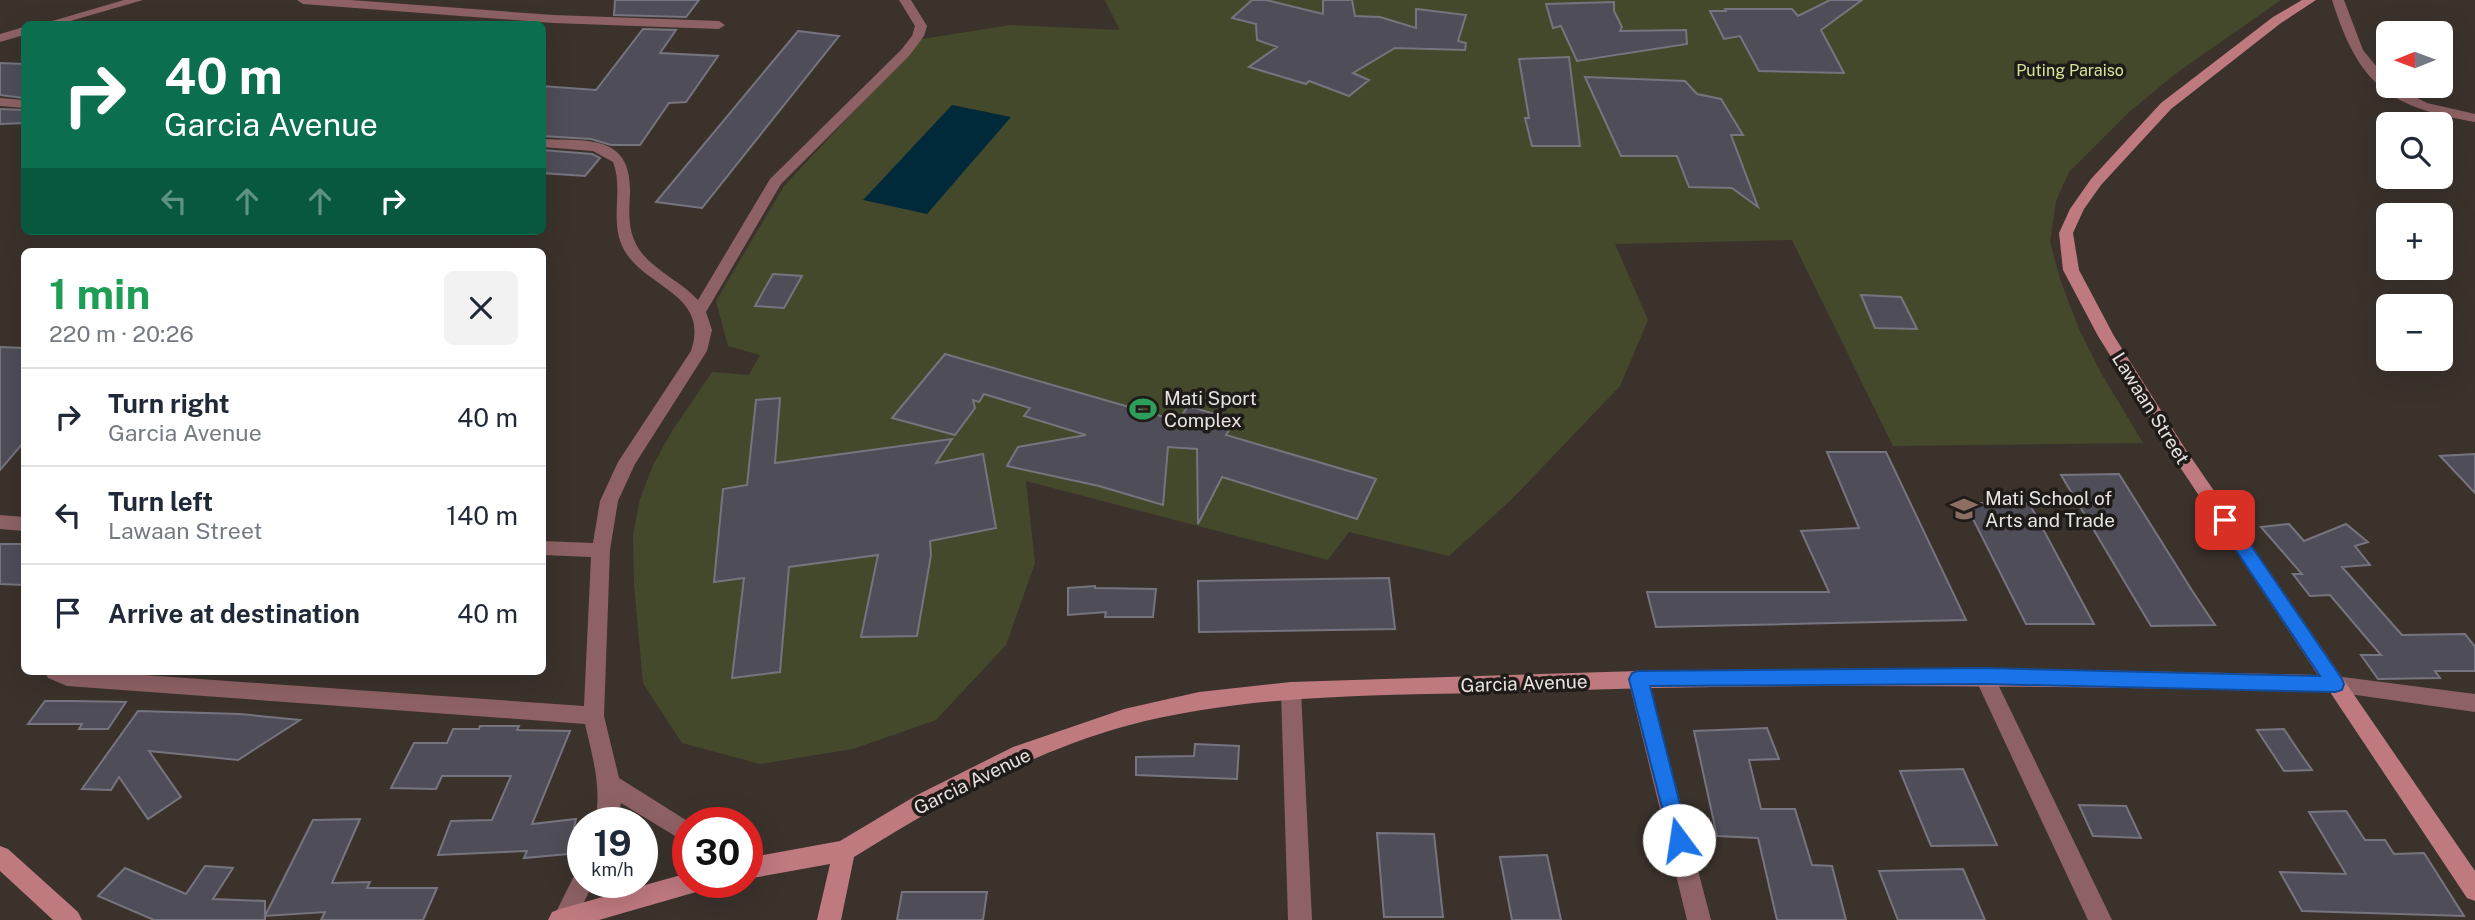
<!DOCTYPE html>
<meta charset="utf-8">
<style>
body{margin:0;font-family:"Public Sans",sans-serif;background:#f2f2f3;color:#1f2937;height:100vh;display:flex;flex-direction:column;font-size:26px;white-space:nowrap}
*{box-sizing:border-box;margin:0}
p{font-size:23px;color:#747a83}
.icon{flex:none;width:38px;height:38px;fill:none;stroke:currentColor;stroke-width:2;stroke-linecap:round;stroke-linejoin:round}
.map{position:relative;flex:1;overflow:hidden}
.panel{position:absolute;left:21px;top:248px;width:525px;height:427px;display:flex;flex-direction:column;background:#fff;border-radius:10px;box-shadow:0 7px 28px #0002}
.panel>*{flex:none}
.guide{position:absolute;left:21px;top:21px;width:525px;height:214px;border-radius:10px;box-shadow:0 7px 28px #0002;background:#0b6e4f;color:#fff;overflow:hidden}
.needle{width:46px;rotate:269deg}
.buttons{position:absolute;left:2376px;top:21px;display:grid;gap:14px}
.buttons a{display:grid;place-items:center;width:77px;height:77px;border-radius:10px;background:#fff;box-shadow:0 7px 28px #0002;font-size:35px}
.speed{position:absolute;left:567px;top:807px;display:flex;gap:14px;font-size:35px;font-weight:700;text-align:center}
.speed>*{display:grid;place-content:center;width:91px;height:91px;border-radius:50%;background:#fff;box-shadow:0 7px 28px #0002;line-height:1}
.speed small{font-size:18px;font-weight:400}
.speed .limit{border:10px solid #d22;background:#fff;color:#111}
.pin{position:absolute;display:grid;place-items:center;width:60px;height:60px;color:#fff;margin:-30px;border-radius:14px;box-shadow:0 4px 10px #0006}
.me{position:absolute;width:77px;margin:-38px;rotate:346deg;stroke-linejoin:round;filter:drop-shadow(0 0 5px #0008)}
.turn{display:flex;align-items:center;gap:24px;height:147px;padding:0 28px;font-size:32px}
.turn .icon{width:91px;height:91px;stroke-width:2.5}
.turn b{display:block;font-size:49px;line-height:60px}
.lanes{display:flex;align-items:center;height:66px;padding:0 28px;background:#0003;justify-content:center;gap:35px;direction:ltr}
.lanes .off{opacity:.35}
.round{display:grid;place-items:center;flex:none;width:74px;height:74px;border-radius:10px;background:#f2f2f3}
.head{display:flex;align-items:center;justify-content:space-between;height:119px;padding:0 28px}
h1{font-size:42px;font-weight:700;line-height:52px;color:#1e9e55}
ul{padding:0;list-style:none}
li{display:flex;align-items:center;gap:21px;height:98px;padding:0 28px;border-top:2px solid #e0e1e3}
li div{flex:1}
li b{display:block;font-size:26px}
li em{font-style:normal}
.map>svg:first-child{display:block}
.green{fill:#45492c}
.water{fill:#002a3a}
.building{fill:#4f4d57;stroke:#76747f;stroke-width:2}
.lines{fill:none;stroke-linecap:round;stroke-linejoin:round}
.street{fill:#8e6265;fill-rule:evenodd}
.secondary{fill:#bf7a80;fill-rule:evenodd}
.route{fill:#1a73e8;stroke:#114b97;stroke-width:2}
.labels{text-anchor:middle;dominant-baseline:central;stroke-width:7;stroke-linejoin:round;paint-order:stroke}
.far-park-label{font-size:16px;fill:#d9e398;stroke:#1f1b18}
.poi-label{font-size:19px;fill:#e9e3df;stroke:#1f1b18;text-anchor:start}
.street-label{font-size:19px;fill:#e9e3df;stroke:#1f1b18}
</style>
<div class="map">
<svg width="2475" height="920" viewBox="0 0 2475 920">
<rect width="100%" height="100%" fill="#3b322c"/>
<!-- green -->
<path class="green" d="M1105 0H2281L2175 74 2127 114 2069 172 2056 201 2050 242 2061 282 2079 329 2101 373 2143 443 1893 446 1792 240 1615 244 1648 320 1620 386 1512 499 1449 556 1349 532 1328 560 1026 481 1035 563 1006 645 936 720 853 749 760 764 682 743 643 683 634 584 633 535 640 499 653 465 672 431 712 372 749 375 760 355 728 346 716 301 784 186 922 39 1011 25 1120 30Z"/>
<!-- water -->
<path class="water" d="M952 105 1011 117 927 214 863 200Z"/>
<!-- building -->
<path class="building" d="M615 0H699L686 17 614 15Z
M1252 0H1266L1323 14V0H1352L1355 16 1380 17 1416 28V9L1466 15 1458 41 1466 43 1465 50 1395 48 1353 73 1369 80 1349 96 1309 81 1306 84 1249 67 1277 47 1257 40 1256 24 1232 18Z
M1830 0H1862L1821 30 1844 73 1759 71 1740 36 1724 39 1710 11H1726L1725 9H1792L1798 16Z
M1614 2V11L1622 27 1620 31 1686 30 1687 44 1577 61 1561 26 1553 28 1546 4Z
M643 29 676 30 660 53 718 56 686 102 669 103 640 145H611L591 139 542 136V86L596 90Z
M798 31 839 36 702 208 656 202Z
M1569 57 1580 146H1532L1525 118H1529L1519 59Z
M0 63 24 64V98L0 95Z
M1585 77 1685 81 1697 94 1721 99 1743 135H1731L1758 207 1732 188 1689 187 1677 156H1621Z
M0 109 24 110V123L0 124Z
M542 150 592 154 600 158 585 176 542 173Z
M773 274 802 276 784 308 755 306Z
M1861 295 1901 297 1917 329 1875 328Z
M0 347 24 348V442L0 470Z
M945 354 1178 421 1188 406 1235 420 1226 435 1376 479 1357 519 1222 477 1198 524 1197 449 1168 447 1163 505 1099 486 1007 466 1018 447 1086 435 1024 416 1030 408 984 394 979 402 973 400 975 408 955 435 892 418Z
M780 398 775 463 952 439 936 463 983 454 996 528 930 541 931 555 917 636 861 637 878 555 789 567 780 672 732 678 744 578 714 582 723 489 747 485 756 400Z
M1827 452H1886L1966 620 1656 627 1647 592H1829L1801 531 1859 528Z
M2475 454V493L2440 456Z
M2119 474 2193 592 2215 625 2151 626 2061 475Z
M1965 503H2029L2094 624H2026Z
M2289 524 2304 541 2346 524 2368 542 2355 546 2370 565 2342 567 2402 635 2465 634 2475 647V671H2435L2440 678 2378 679 2361 655H2381L2330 595 2310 596 2293 574H2302L2261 527Z
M0 544H24V585L0 584Z
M1389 578 1395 629 1199 632 1198 581Z
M1095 586V588L1156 589 1153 617H1105L1106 612 1068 615V588Z
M45 701H75L126 702 108 729H79L82 724H28Z
M138 711 240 714 300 720 238 760 149 751 181 797 148 819 119 777 111 790 82 789Z
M480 726H519L517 730 570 731 532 824 576 819 568 854 524 858 527 851 438 855 451 821 492 820 511 776H442L436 789 391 788 414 743H447L453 729H479Z
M1767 728 1779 759 1749 760 1761 809H1795L1812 865 1832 866 1846 920H1777L1758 838 1717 836 1694 731Z
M2284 729 2298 750 2312 770 2284 771 2257 730Z
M1195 744 1239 746 1237 779 1136 775V757L1194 756Z
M1963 769 1997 845 1931 846 1900 771Z
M2079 805 2126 806 2141 838 2093 836Z
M2346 811 2365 840H2385L2394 854 2424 853 2464 916 2302 911 2280 872 2346 874 2309 812Z
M360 819 332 883 370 882 367 888H437L423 920H321L325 912 265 916 313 820Z
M1377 833 1434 834 1443 917H1384Z
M1547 855 1561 920H1512L1500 857Z
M205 866 233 868 213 899 265 901V920H154L98 896 125 868 186 894Z
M1963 869 1985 920H1898L1879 871Z
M902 892H987L983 920H897Z"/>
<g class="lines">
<!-- street -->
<path class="street" d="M124 0H143L60 24H42Z
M297 0H350L553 15 719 21 725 25 719 29 553 23 303 4Z
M899 0H911L927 26 924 36 909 56 781 184 706 312 712 330 707 351 635 464 618 501 610 550 604 716 619 778 689 822 688 844 621 803 617 822H595C602 789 593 758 585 724L67 686 48 678 45 672H101L584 706 591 557 542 555V541L593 543 600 501 618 462 691 351C709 297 654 290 628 256 606 226 625 193 613 162L593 151 542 147V139C589 141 632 134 630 194 629 210 628 227 635 242 646 267 680 280 698 300L770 179 901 50 912 36 915 26Z
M2332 0H2344L2363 50 2389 82V86H2394L2427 103 2475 114V122C2388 107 2359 85 2332 0Z
M24 27V35L0 42V34Z
M0 98 24 100V108L0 106Z
M0 515 24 517V531L0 529Z
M1984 668 1991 670 2112 920H2088L1974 676 1977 670Z
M1638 671 1645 673 1648 679 1711 920H1687L1628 679 1631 673Z
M2335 676 2475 694V712L2335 692 2328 690 2325 684 2328 678Z
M1291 682 1298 685 1301 691 1312 920H1288L1281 691 1284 685Z
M583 871V882H594L575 920H552L575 874Z"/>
<!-- secondary -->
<path class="secondary" d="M2302 0H2316L2281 23 2171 109 2101 185 2084 209 2073 233 2079 270 2114 336 2186 450 2475 871V901L2467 898 2330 692C2059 686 1789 682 1518 692 1388 696 1254 692 1126 726 1028 753 940 804 854 857L841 920H817L830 864 747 879V858L840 841 917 795 1013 747 1124 709 1199 692 1291 682 1638 671 1984 668 2318 675 2174 458 2098 336 2063 270 2059 233 2070 209 2091 179 2161 103 2273 17Z
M0 846 8 849 78 912 82 920H53L0 871Z
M688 873V882H706L703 890 599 920H548L552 912 560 909Z"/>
</g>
<!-- route -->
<path class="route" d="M2225 514 2231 516 2342 679 2344 684 2342 690 2335 692 1984 684 1650 686 1689 840 1686 846 1679 849 1672 846 1629 679 1632 673 1638 671 1984 668 2320 676 2219 525 2216 520Z"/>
<!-- icons -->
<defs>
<symbol id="stadium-bare" viewBox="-9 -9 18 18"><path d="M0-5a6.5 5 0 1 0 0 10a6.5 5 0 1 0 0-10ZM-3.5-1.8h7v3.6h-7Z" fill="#2e9e5b" stroke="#1f1b18" stroke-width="2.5" paint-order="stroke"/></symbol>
<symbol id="school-bare" viewBox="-9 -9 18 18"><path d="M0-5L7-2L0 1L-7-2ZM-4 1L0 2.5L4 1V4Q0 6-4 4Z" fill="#8d6e63" stroke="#1f1b18" stroke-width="2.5" paint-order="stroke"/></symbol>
</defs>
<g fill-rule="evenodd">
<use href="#stadium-bare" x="1124" y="390" width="38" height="38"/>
<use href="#school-bare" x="1945" y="490" width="38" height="38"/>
</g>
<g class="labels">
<!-- far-park labels -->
<g class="far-park-label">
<text x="2070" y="70">Puting Paraiso</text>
</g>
<!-- poi labels -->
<g class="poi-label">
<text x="1164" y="398">Mati Sport<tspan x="1164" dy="22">Complex</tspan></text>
<text x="1985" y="498">Mati School of<tspan x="1985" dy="22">Arts and Trade</tspan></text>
</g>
<!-- street labels -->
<g class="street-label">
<text transform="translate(2151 408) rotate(58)">Lawaan Street</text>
<text transform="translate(1524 683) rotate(-2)">Garcia Avenue</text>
<text transform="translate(972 781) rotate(-26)">Garcia Avenue</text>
</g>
</g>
</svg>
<div class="buttons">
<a><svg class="needle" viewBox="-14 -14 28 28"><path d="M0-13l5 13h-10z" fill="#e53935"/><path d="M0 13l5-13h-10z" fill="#747a83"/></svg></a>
<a><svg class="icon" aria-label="search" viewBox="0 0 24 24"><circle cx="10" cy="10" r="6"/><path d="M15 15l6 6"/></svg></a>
<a>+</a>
<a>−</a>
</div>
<div class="speed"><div>19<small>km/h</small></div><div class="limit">30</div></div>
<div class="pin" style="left:2225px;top:520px;background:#d93025"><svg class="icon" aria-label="arrive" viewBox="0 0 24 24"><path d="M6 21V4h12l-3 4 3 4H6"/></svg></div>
<svg class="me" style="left:1679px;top:840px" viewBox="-20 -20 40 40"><circle r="19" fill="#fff"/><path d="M0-13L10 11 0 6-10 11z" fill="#1a73e8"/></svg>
<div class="guide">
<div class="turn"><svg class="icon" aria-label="right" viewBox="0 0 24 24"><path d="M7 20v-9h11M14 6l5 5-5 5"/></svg><div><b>40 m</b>Garcia Avenue</div></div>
<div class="lanes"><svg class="icon off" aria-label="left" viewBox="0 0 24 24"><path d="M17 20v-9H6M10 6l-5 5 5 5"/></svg><svg class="icon off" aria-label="ahead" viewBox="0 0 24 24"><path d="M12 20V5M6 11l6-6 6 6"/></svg><svg class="icon off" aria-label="ahead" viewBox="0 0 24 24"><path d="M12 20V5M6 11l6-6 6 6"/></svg><svg class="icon" aria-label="right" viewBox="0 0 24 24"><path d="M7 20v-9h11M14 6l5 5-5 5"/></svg></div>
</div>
<section class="panel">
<div class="head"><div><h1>1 min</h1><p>220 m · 20:26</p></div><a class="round"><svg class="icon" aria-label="close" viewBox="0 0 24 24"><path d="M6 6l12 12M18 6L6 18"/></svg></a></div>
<ul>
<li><svg class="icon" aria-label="right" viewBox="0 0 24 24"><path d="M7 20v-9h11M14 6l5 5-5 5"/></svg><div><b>Turn right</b><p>Garcia Avenue</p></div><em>40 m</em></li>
<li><svg class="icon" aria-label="left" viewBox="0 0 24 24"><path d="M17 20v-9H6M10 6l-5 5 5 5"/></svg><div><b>Turn left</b><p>Lawaan Street</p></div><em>140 m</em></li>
<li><svg class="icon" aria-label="arrive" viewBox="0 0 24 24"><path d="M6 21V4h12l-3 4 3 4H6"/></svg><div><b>Arrive at destination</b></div><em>40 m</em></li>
</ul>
</section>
</div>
